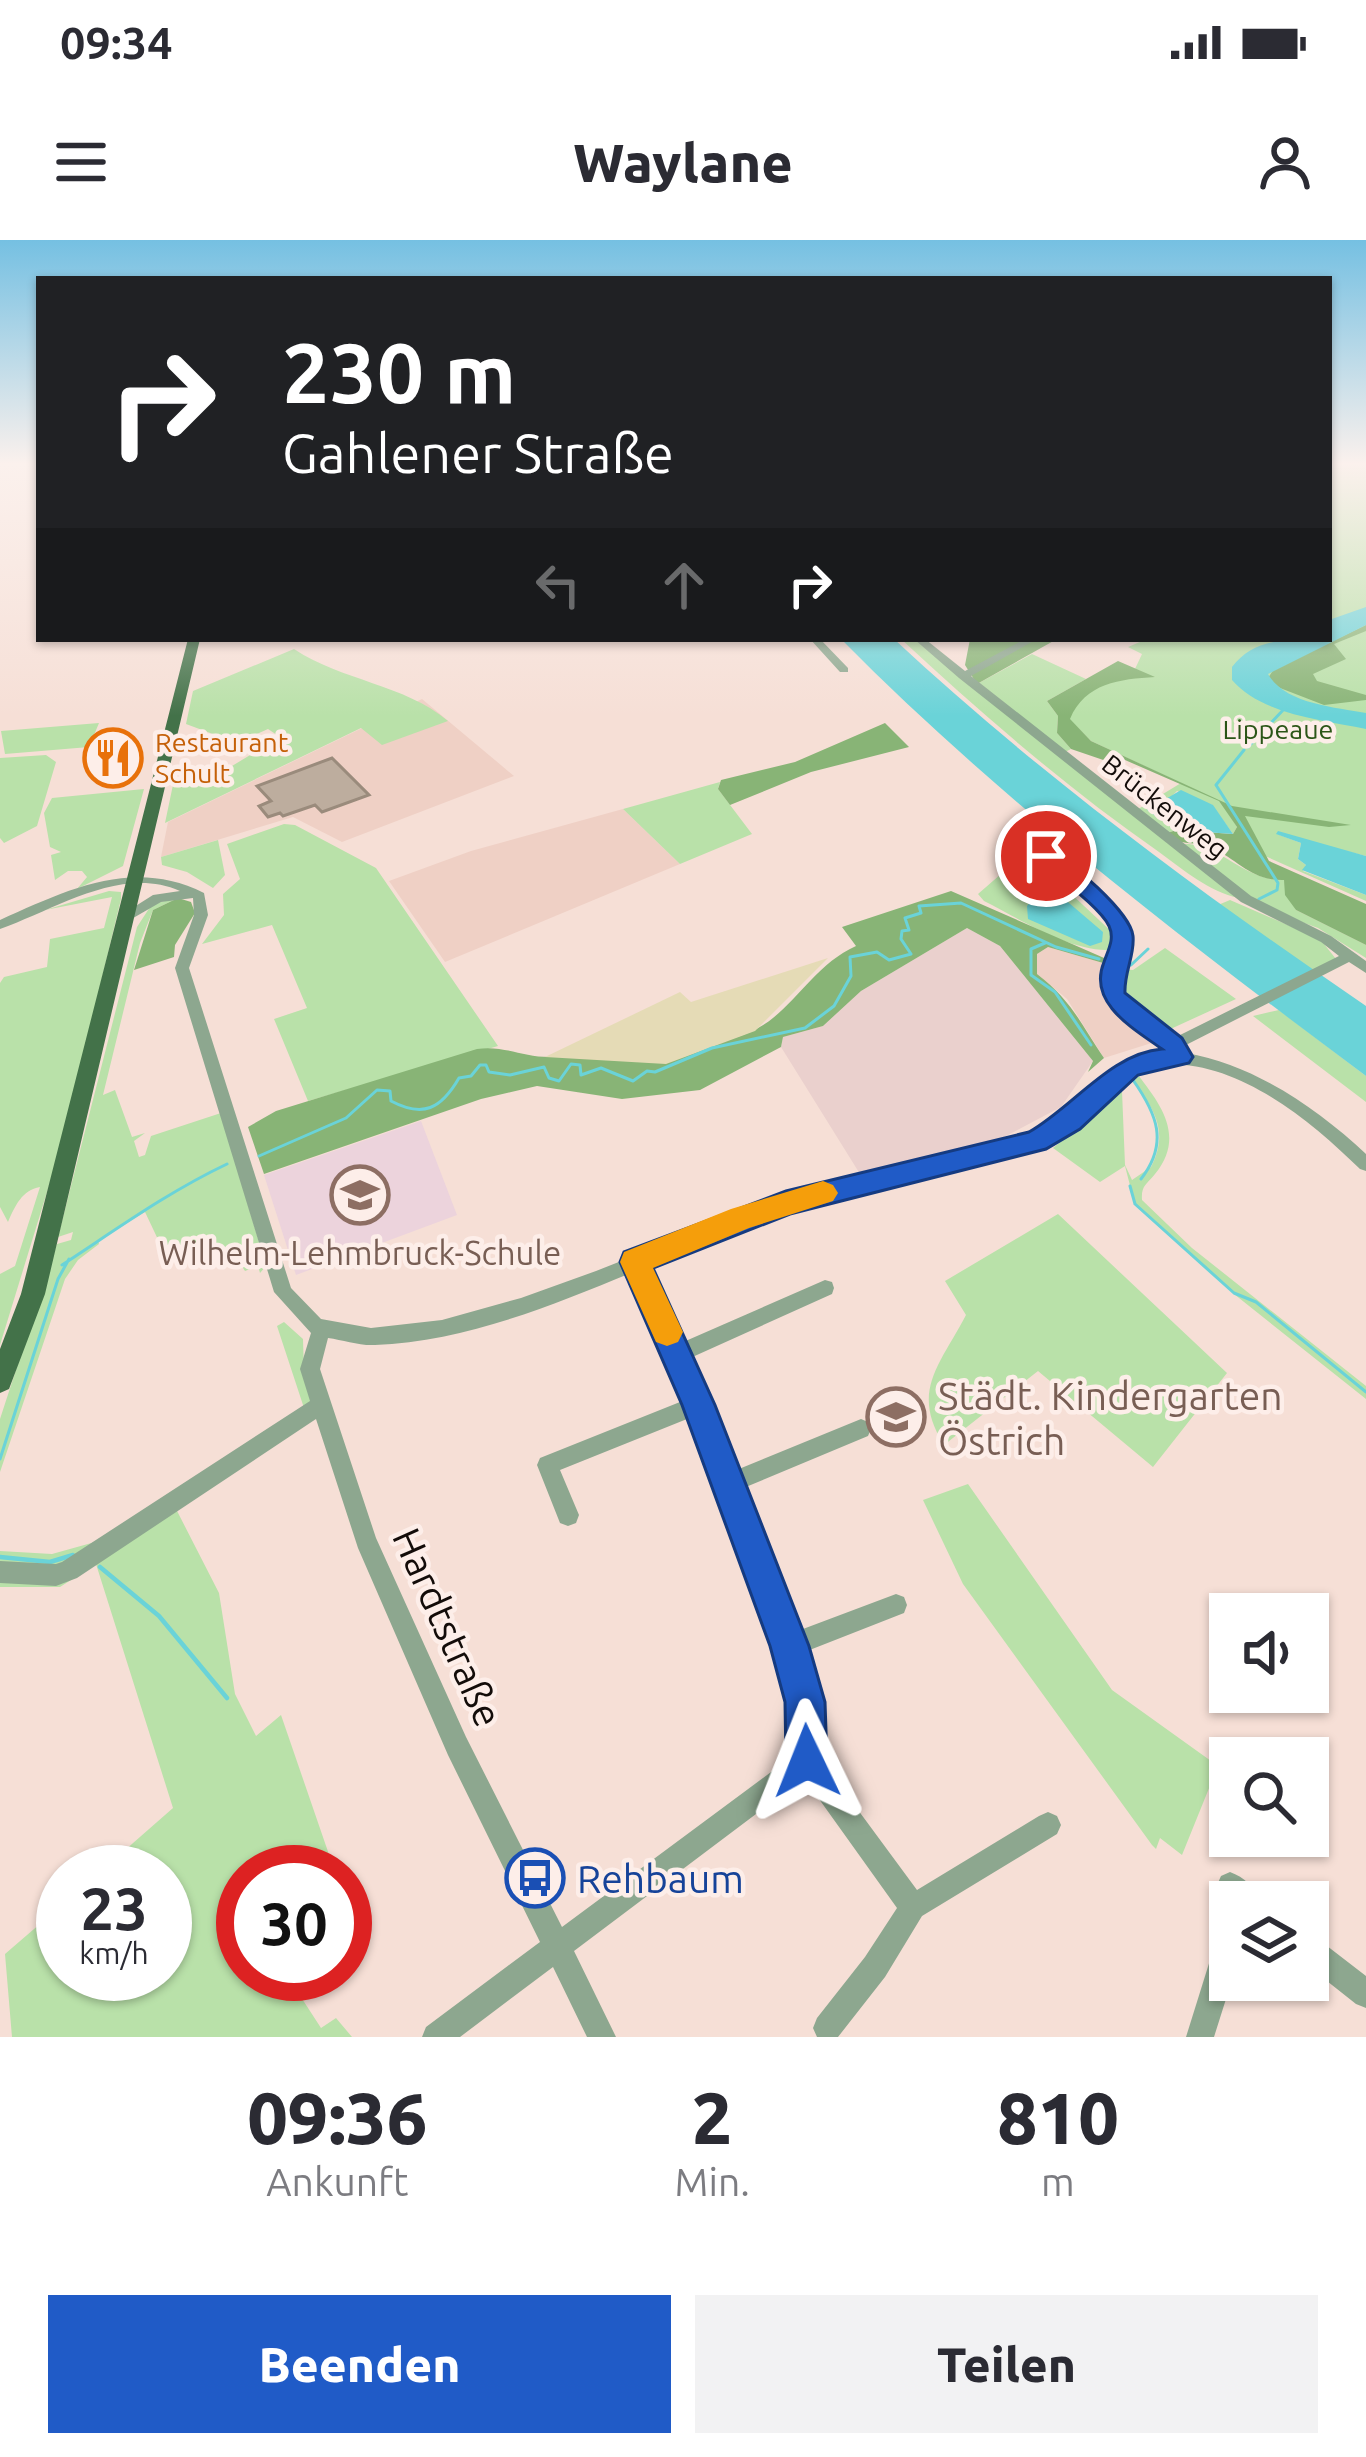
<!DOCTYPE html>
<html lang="de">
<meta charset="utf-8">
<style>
body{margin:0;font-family:Ubuntu,sans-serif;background:#f2f2f3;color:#2b2b33;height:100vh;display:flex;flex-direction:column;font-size:45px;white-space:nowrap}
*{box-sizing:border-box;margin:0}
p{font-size:39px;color:#7c7c81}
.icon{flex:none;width:66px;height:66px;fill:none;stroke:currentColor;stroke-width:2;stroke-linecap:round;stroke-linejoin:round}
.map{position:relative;height:1797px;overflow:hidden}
.details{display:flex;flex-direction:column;background:#fff;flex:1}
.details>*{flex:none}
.banner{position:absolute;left:36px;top:36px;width:1296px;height:366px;border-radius:0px;box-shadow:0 3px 9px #0004;background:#202124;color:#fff;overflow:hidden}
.tools{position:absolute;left:1209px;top:1353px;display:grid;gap:24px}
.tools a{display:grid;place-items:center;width:120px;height:120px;border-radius:0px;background:#fff;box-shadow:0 3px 9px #0004;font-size:60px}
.speed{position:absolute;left:36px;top:1605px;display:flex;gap:24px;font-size:60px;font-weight:700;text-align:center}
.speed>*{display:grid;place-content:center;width:156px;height:156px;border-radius:50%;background:#fff;box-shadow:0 3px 9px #0004;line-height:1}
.speed small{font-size:30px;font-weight:400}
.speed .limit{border:18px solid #d22;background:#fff;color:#111}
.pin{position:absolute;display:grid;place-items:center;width:102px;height:102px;color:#fff;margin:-51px;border:6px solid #fff;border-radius:50%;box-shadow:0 3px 12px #0007}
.me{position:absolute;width:132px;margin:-66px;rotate:358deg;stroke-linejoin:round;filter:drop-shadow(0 0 9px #0008)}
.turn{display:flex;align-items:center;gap:42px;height:252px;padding:0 48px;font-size:54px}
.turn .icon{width:156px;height:156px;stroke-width:2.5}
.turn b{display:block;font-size:84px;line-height:102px}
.lanes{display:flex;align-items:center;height:114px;padding:0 48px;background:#0003;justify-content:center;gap:60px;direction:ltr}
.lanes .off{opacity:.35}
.eta{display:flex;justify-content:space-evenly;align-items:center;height:204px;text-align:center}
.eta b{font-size:72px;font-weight:800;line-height:84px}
.action{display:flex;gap:24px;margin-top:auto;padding:24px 48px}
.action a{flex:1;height:138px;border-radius:0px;background:#205bc7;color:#fff;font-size:48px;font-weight:800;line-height:138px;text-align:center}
.action a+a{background:#f2f2f3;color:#2b2b33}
.status{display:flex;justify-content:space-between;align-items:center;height:84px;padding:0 60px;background:#fff;direction:ltr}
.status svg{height:33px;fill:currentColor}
header{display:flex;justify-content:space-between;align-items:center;height:156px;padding:0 48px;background:#fff;font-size:54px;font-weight:800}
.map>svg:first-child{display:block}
.built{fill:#efd0c5}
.industrial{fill:#ead0cd}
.education{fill:#ecd3dc}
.green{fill:#b9e1a9}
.forest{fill:#88b476}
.sand{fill:#e5dbb6}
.water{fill:#6ad3d8}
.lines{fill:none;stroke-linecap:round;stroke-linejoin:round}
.stream-far1{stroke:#6ad3d8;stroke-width:3}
.stream{stroke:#6ad3d8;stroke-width:4.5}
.building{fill:#bdad9e;stroke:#9a8b7c;stroke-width:3}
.minor{fill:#8da78f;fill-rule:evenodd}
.major{fill:#437249;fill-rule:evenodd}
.route{fill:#205bc7;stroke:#153b81;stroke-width:3}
.slow{fill:#f59e0b}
.labels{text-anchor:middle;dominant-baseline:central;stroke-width:9;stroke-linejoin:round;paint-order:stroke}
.far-park-label{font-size:27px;fill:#2b5517;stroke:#fdeee9}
.far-food-label{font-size:27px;fill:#c56008;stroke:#fdeee9;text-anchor:start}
.far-street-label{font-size:27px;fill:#130c09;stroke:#fdeee9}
.education-label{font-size:33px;fill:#785e54;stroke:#fdeee9}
.near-education-label{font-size:39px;fill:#785e54;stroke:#fdeee9;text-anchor:start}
.near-street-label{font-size:39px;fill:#130c09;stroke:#fdeee9}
.near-transit-label{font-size:39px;fill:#164399;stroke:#fdeee9;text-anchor:start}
</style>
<div class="status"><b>09:34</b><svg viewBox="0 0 49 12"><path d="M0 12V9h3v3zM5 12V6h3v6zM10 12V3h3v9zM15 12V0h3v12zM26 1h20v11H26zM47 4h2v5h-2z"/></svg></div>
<header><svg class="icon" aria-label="menu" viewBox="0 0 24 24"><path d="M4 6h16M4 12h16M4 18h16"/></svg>Waylane<svg class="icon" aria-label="person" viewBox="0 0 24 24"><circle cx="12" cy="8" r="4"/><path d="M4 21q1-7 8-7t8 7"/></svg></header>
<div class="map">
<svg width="1366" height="1797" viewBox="0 0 1366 1797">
<rect width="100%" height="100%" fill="#f6dfd6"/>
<!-- built -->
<path class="built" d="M422 459 514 536 342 602 293 577 161 617 168 582Z
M623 569 680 624 445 722 389 641 471 611Z
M1048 707 1110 725 1158 801 1104 818 1067 759 1037 734V714Z"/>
<!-- industrial -->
<path class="industrial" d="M967 688 1000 706 1093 821 1061 867 1004 897 860 934 781 807 783 797 823 786 861 751Z"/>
<!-- education -->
<path class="education" d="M421 881 457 975 296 1035 264 935Z"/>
<!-- green -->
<path class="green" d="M1329 225H1366V616L1277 594 1301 603 1298 619 1306 625 1303 631 1366 655V661L1265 616 1246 579 1223 564 1237 587 1233 594 1212 565 1177 551 1166 562 1147 569 1176 590 1165 594 1135 571 1181 543 1091 501 1069 479V462L1096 444 1140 431 1135 429 1142 414 1128 407 1147 399H1329Z
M901 399H916L1239 658C1209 652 1184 630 1159 612 1067 548 983 475 901 399Z
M294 409C342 441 404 444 448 481L382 505 361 488 165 583 174 540 206 536 208 528 227 529 280 497 268 489 237 503 186 484 193 451Z
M1032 414 1086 439 1047 461 1058 476 1057 493 1071 509 1061 514 977 444Z
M99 483 89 507 5 514 1 491Z
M46 515 56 522 37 586 4 603 0 598V518Z
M720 542 718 549 752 594 680 624 623 569Z
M144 549 123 626 77 649 87 637 82 631H68L55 640 51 615 61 612 50 607 44 573 52 558Z
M284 584 295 585 376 628 498 806 308 861 274 779 307 768 272 685 202 704 224 675 223 654 240 639 227 604Z
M218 600 225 635 213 648 187 632 162 625 161 617Z
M1178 604C1220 601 1242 641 1284 640L1296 670 1366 705V718L1318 688 1271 671Z
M1034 619 1115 695 1107 676 1064 638C1093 653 1116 676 1117 709 1076 716 1022 680 984 661L978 654 1009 627Z
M109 651 121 652V659L63 900 0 1105V1034L15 1026 40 947C22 950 15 966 8 982L0 967V743L4 737 47 727 50 699 104 688 112 657 45 670Z
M178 658 153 670 140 703 103 855 115 850 132 897 145 893 134 901 139 917 145 915 151 896 221 873 266 1026 260 1033 258 1026 245 1031C224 996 198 1003 163 1010L145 972 98 1000 99 1004 78 1020 65 1039 0 1232V1179L57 1004 71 1000 73 992 58 997 137 687 152 664Z
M1230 660 1320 699 1336 719 1312 732 1218 665Z
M1165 708 1236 759 1164 792C1141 776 1111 762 1118 729L1133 730Z
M1279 770 1366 836V862L1253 776Z
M1138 835C1162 866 1185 897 1155 934 1146 945 1141 946 1142 960L1192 1008 1366 1146V1159L1234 1054 1135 965 1125 926 1100 942 1053 908 1122 851 1125 925 1132 940 1151 927C1169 892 1155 869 1132 841Z
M1058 974 1227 1133 1153 1227 1038 1131 944 1205C910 1151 940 1125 966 1075L945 1041Z
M284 1082 303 1099 304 1133 313 1161 306 1173 77 1322 52 1330 0 1326V1311L52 1314 95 1302 304 1168 277 1086Z
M968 1244 1112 1450 1218 1526 1182 1615 1160 1598 1156 1609 1152 1605 963 1344 923 1260Z
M175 1267 219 1353 235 1454 256 1496 281 1475 335 1632H243V1734H286L321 1788 336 1778 352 1797H12L5 1714 63 1664V1734H165V1632H100L173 1568 96 1324 60 1347H0V1338L47 1341Z"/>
<!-- forest -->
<path class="forest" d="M1366 385V391L1334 404 1346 419 1313 434 1317 441 1366 455V460L1324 465 1280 448 1268 438 1274 429Z
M970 399H1057L977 444 965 425Z
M1118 421 1155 437C1120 439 1085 443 1070 479L1091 501 1232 566 1351 585 1329 587 1245 576 1269 621 1366 664V705L1296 670 1285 655 1284 640C1251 641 1239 620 1212 608 1194 600 1180 607 1165 594L1176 590 1233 594 1237 587 1219 561 1125 520 1118 525 1071 509 1057 493 1058 476 1047 461Z
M885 483 909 507 811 532 730 565 718 549 721 540 795 522Z
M951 651 1111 721 1110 725 1048 707 1037 714V734C1073 762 1080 783 1104 818L1088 832 1093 821 1000 706 967 688 861 751 823 786 783 797 781 807 700 850 622 859 537 846 481 859 264 934 248 887 276 871 477 809C503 805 523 817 549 817 602 818 703 813 750 792 791 775 811 726 856 706L842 687Z
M178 658 191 662 195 673 175 705 174 717 134 730 153 670Z"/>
<!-- sand -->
<path class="sand" d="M828 718 755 791 666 824 545 817 680 752 691 762Z"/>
<!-- water -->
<path class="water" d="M1366 367V385L1268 434C1285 464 1335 467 1366 473V489C1324 480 1262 475 1232 440V427C1255 396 1294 399 1329 399V380Z
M841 399H894C1041 536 1202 654 1366 766V836C1184 700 1002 562 841 399Z
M1181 550 1213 565 1233 594 1176 590 1147 570Z
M1278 591 1366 616V655L1302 630 1306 625 1298 619 1301 603 1276 594Z
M1040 652 1062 657 1103 692 1102 702 1090 706 1028 679 1027 666Z"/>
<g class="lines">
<!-- stream-far1 -->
<path class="stream-far1" d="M1248 507 1285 468
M1244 510 1216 545 1278 643 1277 650 1259 659
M1045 703 1031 709V735L1055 752 1091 805
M1123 726 1131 725 1148 709
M1133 840C1157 874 1169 903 1141 939
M259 916 346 878 377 850 390 851 391 861C423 878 441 869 459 838L471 836 480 825H486L489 832 510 835 544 827 549 838 559 841 571 824 580 825 581 835 601 828 633 841 647 831 655 832 712 808 805 788 834 766 851 736 850 717 877 712 889 720 911 714 901 699 902 691 909 690 905 678 921 673 919 666 961 663 1056 707 1099 719
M1130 946 1135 964 1234 1053 1256 1062 1366 1152
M62 1025C117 989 168 952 227 924
M0 1219 58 1039 69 1019"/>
<!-- stream -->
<path class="stream" d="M0 1317 50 1322 73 1315
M100 1327 159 1376 227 1458"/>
</g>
<!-- building -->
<path class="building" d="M332 518 369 555 322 572 315 565 283 576 280 573 268 577 259 566 271 561 257 546Z"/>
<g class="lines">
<!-- minor -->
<path class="minor" d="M810 399H820L848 428V432H840Z
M914 399H925L965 431 1025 399H1037L971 436 1251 656 1331 696 1366 721V733L1349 722 1182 807 1186 813C1254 825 1316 867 1366 914V931L1360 929C1310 880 1239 821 1164 824 1111 826 1084 890 1037 907 966 933 889 942 816 961 758 977 702 1004 646 1027L681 1103 825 1040 832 1042 834 1048 832 1054 688 1119 734 1231 861 1179 868 1182 871 1189 868 1196 741 1249 795 1392 896 1354 904 1357 907 1365 904 1373 802 1413 813 1459 819 1517 917 1650 1039 1576 1048 1572 1057 1576 1061 1585 1057 1594 922 1676 885 1737 838 1797H817L813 1788 817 1778 865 1717 897 1668 804 1538 574 1711 616 1797H587L553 1727 460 1797H422L426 1787 540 1702 448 1515 358 1308 316 1179 77 1338 56 1346 0 1343V1321L56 1324 62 1322 310 1161 300 1129 311 1093 274 1052 175 728 194 675 193 658 161 662 128 681 121 677 123 674 153 655 180 651C120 625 55 670 0 689V680C67 650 133 617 204 653L208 675 189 728 291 1048 321 1079 371 1088 442 1080 521 1058 596 1031 788 955 1031 896C1076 870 1112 811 1169 813 1151 793 1118 781 1107 755 1099 735 1114 720 1116 700 1119 669 1051 625 1028 607V601C1031 601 1034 600 1037 602 1055 608 1126 673 1130 693 1133 715 1110 735 1123 757 1133 775 1158 785 1174 798L1339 716 1321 702 1241 662 959 438ZM631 1033 685 1160 540 1218 537 1225 560 1283 568 1286 576 1283 579 1275 560 1230 692 1177C735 1283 787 1400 794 1515L562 1687 466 1497 376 1298 320 1129 328 1098C343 1100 360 1106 375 1105 463 1102 551 1066 631 1033Z
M1230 1632C1244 1637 1256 1648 1261 1662L1230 1663 1221 1654 1217 1645 1221 1636Z
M1230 1687 1232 1740 1214 1797H1186L1216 1701 1220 1691Z
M1308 1695 1318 1699 1366 1736V1768L1356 1764 1308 1726Z"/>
<!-- major -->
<path class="major" d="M188 399H200L45 1054 9 1149 0 1153V1109L21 1054Z"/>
</g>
<!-- sky -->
<linearGradient id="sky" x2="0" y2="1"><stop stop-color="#75c0e2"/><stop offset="0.47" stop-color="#fbf1ed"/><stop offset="1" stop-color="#fbf1ed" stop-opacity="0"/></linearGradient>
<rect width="1366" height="476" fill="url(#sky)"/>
<!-- route -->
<path class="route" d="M1046 610C1069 618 1131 673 1133 696 1135 715 1124 732 1125 753L1182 798 1193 817 1189 823 1138 835 1080 889 1046 909 790 974 653 1028 715 1165 809 1406 825 1462 827 1521 821 1535 807 1541 792 1535 786 1521 785 1462 770 1406 682 1165 620 1022 624 1012 786 951 1029 892C1073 867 1111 813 1162 809 1134 789 1087 763 1104 722 1108 710 1115 699 1109 686 1100 667 1055 635 1039 620V611Z"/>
<!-- slow -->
<path class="slow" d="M823 941 833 945 838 953 833 961 749 988 653 1028 683 1092 678 1102 667 1106 656 1102 620 1022 624 1012 731 969Z"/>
<!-- icons -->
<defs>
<symbol id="restaurant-ring" viewBox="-11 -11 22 22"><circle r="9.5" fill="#fdeee9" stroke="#e8710a" stroke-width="1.5"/><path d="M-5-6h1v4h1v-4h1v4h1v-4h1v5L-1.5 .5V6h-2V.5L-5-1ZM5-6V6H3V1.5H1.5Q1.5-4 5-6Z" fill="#e8710a"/></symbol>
<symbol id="school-ring" viewBox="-11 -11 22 22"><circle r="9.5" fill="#fdeee9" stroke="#8d6e63" stroke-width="1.5"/><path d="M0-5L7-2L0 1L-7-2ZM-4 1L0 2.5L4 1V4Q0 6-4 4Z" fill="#8d6e63"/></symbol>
<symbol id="bus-ring" viewBox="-11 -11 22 22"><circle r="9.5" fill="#fdeee9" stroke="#1a4fb4" stroke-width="1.5"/><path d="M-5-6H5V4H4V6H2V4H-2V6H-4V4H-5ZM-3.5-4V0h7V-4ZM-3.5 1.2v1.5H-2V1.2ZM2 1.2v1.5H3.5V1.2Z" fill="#1a4fb4"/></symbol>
</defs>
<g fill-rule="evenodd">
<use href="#restaurant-ring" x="80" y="485" width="66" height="66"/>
<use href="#school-ring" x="327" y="922" width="66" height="66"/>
<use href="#school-ring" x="863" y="1144" width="66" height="66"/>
<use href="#bus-ring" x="502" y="1605" width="66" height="66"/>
</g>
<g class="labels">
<!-- far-park labels -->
<g class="far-park-label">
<text x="1278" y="489">Lippeaue</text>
</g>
<!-- far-food labels -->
<g class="far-food-label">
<text x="155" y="502">Restaurant<tspan x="155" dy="31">Schult</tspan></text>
</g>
<!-- far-street labels -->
<g class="far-street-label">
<text transform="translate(1165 566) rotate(38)">Brückenweg</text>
</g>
<!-- education labels -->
<g class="education-label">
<text x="360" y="1012">Wilhelm-Lehmbruck-Schule</text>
</g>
<!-- near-education labels -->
<g class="near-education-label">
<text x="938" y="1155">Städt. Kindergarten<tspan x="938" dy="45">Östrich</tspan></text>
</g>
<!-- near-street labels -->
<g class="near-street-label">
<text transform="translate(448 1387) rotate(66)">Hardtstraße</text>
</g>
<!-- near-transit labels -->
<g class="near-transit-label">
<text x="577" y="1638">Rehbaum</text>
</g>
</g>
</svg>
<div class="tools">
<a><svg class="icon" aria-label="sound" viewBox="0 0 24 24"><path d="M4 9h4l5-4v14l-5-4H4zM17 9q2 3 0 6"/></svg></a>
<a><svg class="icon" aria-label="search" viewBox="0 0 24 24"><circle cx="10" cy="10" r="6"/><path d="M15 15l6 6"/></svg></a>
<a><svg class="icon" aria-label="layers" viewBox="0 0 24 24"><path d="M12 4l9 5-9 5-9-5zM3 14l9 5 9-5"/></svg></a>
</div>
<div class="speed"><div>23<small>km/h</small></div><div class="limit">30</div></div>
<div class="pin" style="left:1046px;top:616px;background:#d93025"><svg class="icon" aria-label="arrive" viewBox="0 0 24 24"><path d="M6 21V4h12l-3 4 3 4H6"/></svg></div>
<svg class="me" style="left:807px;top:1521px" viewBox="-20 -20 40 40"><path d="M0-17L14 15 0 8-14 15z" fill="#205bc7" stroke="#fff" stroke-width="4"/></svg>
<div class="banner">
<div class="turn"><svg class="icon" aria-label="right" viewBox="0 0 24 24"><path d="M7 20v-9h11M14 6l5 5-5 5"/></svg><div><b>230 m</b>Gahlener Straße</div></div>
<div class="lanes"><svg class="icon off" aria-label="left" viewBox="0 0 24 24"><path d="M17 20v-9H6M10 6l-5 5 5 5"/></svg><svg class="icon off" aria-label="ahead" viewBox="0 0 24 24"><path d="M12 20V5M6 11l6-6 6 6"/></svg><svg class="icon" aria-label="right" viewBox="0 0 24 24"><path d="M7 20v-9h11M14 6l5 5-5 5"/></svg></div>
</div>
</div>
<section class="details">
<div class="eta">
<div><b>09:36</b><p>Ankunft</p></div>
<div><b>2</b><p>Min.</p></div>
<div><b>810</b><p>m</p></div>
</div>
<div class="action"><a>Beenden</a><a>Teilen</a></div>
</section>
